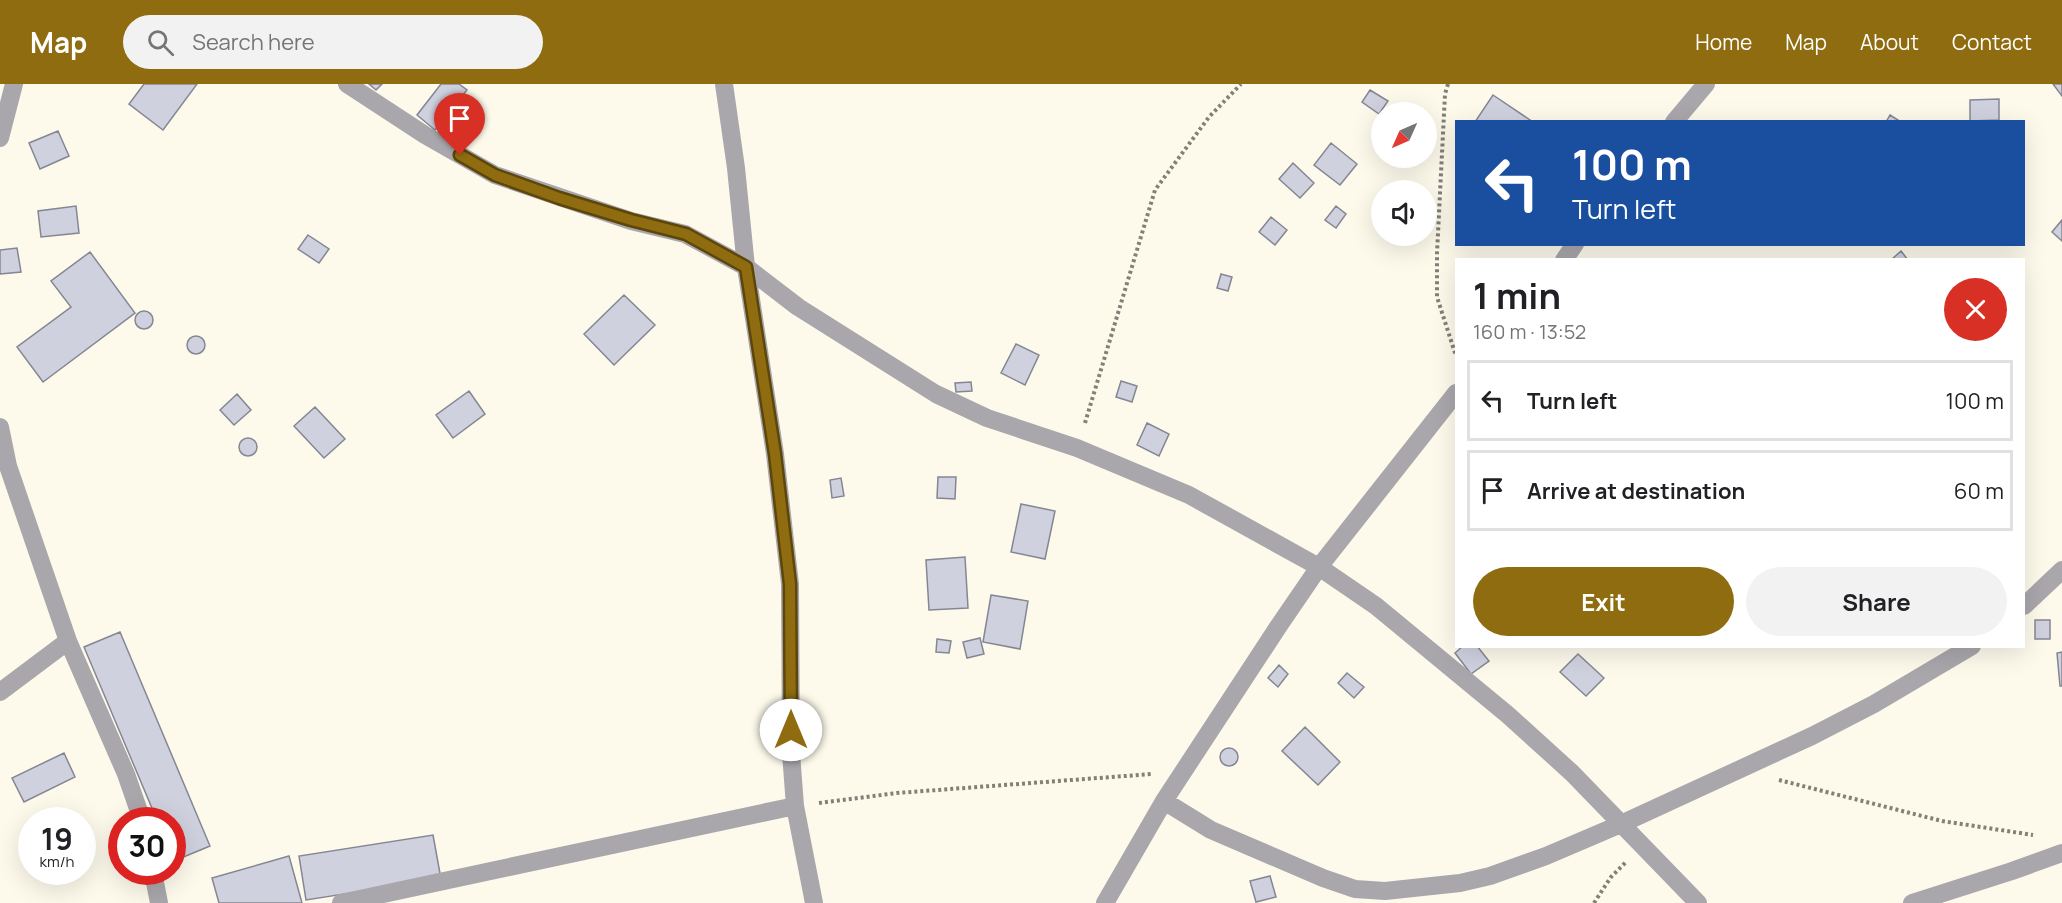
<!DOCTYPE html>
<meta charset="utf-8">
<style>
body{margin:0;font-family:Manrope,sans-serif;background:#f2f2f2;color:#202124;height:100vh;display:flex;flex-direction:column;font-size:22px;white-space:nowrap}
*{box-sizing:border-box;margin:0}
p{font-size:20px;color:#757577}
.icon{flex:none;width:33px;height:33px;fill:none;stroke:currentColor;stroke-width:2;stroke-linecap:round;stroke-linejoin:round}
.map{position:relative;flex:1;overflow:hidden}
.sheet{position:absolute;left:1455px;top:174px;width:570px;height:390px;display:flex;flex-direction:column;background:#fff;border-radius:0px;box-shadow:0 6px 24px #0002}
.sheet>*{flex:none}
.hud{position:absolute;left:1455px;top:36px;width:570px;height:126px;border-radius:0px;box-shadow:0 6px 24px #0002;background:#1a4fa0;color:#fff;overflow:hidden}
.needle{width:39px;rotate:225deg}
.fabs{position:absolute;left:1371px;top:18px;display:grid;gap:12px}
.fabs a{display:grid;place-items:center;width:66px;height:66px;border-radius:50%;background:#fff;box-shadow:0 6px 24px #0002;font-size:30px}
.speed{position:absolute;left:18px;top:723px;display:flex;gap:12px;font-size:30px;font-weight:700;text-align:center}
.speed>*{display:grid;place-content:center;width:78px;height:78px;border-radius:50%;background:#fff;box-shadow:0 6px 24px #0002;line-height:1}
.speed small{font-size:15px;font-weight:400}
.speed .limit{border:9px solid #d22;background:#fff;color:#111}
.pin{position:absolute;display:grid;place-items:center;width:51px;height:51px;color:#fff;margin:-62px -26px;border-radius:50% 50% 50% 0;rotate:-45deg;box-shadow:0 0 6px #0007}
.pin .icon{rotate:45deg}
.me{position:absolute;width:66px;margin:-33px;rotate:0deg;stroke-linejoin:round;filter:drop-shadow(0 0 4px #0008)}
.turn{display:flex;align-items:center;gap:21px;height:126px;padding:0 18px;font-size:27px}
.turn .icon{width:78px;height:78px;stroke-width:2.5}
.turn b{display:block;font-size:42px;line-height:51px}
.round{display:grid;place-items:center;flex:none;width:63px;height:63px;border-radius:32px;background:#f2f2f2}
.overview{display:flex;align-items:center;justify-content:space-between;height:102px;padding:0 18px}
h1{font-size:36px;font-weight:700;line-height:45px}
.button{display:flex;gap:12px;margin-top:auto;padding:12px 18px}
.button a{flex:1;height:69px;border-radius:36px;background:#8e6c0f;color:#fff;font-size:24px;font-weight:700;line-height:69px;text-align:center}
.button a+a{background:#f2f2f2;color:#202124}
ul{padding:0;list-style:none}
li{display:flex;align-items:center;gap:18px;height:81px;margin:0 12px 9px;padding:0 6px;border:3px solid #e0e0e0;border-radius:0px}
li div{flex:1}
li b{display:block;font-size:22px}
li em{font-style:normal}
header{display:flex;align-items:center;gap:36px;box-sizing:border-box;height:84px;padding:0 30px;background:#8e6c0f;color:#fff}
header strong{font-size:28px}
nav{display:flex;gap:33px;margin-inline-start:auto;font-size:21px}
.search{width:420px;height:54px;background:#f2f2f2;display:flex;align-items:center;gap:15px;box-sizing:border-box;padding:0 21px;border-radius:33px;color:#757577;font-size:22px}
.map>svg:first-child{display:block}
.building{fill:#d0d1df;stroke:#858693;stroke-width:1.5}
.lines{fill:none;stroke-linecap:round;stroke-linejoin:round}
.path{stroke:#828177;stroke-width:4;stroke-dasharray:3 3;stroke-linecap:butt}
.minor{stroke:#a9a6ac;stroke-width:18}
.route-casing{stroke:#5c460a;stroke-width:15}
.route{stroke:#8e6c0f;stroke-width:10}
</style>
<header>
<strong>Map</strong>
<div class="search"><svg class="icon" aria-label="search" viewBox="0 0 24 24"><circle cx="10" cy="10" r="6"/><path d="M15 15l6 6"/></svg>Search here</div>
<nav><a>Home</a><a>Map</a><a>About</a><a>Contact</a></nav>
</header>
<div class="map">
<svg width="2062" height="819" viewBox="0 0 2062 819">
<rect width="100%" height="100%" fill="#fdfaec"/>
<!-- building -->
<path class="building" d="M144 0H197L163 46 129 20Z
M369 0H382L376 6Z
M441 0H459L467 6 435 46 417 31Z
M2053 0H2062V12Z
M1370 6 1388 17 1379 30 1362 18Z
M1493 11 1533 38H1475Z
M1999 15V36L1970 37V16Z
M1890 31 1901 38H1886Z
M58 47 69 72 40 85 29 59Z
M1331 59 1357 80 1340 101 1314 81Z
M1293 79 1314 99 1300 114 1279 95Z
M76 122 79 149 41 153 38 127Z
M1336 122 1346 130 1336 144 1325 136Z
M1271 133 1287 146 1275 161 1259 148Z
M2062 136V157L2052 148Z
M308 151 329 165 319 179 298 165Z
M17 164 21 188 0 190V166Z
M1901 167 1908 176H1891Z
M90 168 135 229 43 298 17 263 71 223 51 197Z
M1221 190 1232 193 1228 207 1217 204Z
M624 211 655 241 614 281 584 250Z
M135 236a9 9 0 1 1 18 0a9 9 0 1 1-18 0Z
M187 261a9 9 0 1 1 18 0a9 9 0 1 1-18 0Z
M1016 260 1039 271 1025 301 1001 289Z
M1121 297 1137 302 1132 318 1116 313Z
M971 298 972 307 956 308 955 299Z
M469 307 485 330 453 354 436 331Z
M237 310 251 326 234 341 220 326Z
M315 323 345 355 324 374 294 342Z
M1147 339 1169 350 1159 372 1137 361Z
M239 363a9 9 0 1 1 18 0a9 9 0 1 1-18 0Z
M938 393H956L955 415 937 414Z
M841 394 844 412 832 414 830 396Z
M1021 420 1055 427 1045 475 1011 468Z
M965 473 968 524 929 526 926 476Z
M991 511 1028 517 1020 565 983 558Z
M2035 536H2050V555H2035Z
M120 548 210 762 174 777 172 736H157L84 563Z
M980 554 984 570 967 574 963 558Z
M937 555 951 557 949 569 936 568Z
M1463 562H1477L1489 577 1471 590 1455 569Z
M2062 568V602H2060L2057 569Z
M1578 570 1604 594 1586 612 1560 588Z
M1279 581 1288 590 1278 603 1268 594Z
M1347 589 1364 603 1354 614 1338 599Z
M1305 643 1340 678 1318 701 1282 667Z
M1220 673a9 9 0 1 1 18 0a9 9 0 1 1-18 0Z
M64 669 75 693 24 718 12 694Z
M433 751 441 795 306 816 299 772Z
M289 772 302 819H219L212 794Z
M1270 792 1276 813 1256 818 1250 797Z"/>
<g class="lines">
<!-- path -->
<path class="path" d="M1448 0 1445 10 1437 169V213L1456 272
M1085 339 1155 106 1209 33 1241 0
M1779 696 1942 737 2033 751
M819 719 897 709 1152 690
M1594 819 1611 793 1626 778"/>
<!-- minor -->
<path class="minor" d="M347 0 425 51 495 91 631 137 685 150 746 183 798 223 936 310 987 334 1077 364 1189 411 1319 483 1376 522 1508 631 1572 689 1698 819
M724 0 736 84 746 183 775 370 790 500 791 669 795 722 814 819
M1674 38 1706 0
M0 54 14 0
M1564 176 1575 160
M0 343 8 382 68 557 126 690 142 736
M2024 522 2062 486
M0 608 68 557
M1164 717 1211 746 1323 794 1355 805 1385 807 1460 799 1490 792 1546 772 1621 740 1812 652 1874 620 1972 562
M153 788 159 819
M341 819 795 722
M1105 819 1164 717 1278 543 1319 483 1456 309
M1912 819 2012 787 2062 769"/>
</g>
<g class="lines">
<defs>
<path id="route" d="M460 71 495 91 559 114 631 136 686 150 746 183 775 370 790 500 791 646"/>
</defs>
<!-- route casing -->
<use href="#route" class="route-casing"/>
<!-- route -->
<use href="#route" class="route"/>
</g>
</svg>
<div class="fabs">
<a><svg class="needle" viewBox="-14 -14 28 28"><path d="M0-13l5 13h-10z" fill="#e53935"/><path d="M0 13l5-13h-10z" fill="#757577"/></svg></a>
<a><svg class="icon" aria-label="sound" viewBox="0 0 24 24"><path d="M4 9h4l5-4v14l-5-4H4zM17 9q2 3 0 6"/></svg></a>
</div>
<div class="speed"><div>19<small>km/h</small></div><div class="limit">30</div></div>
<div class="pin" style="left:460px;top:71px;background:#d93025"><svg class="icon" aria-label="arrive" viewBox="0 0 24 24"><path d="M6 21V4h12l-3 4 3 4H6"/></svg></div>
<svg class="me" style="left:791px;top:646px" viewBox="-20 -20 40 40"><circle r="19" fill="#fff"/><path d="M0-13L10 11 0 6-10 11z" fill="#8e6c0f"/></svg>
<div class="hud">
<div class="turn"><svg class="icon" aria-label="left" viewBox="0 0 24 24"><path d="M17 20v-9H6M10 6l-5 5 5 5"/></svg><div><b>100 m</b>Turn left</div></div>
</div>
<section class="sheet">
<div class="overview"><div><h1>1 min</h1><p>160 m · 13:52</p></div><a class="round" style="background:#d93025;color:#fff"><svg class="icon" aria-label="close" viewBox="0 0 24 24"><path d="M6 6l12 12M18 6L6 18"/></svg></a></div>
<ul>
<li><svg class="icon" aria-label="left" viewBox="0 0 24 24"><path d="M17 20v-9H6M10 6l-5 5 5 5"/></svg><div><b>Turn left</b></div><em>100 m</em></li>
<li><svg class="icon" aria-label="arrive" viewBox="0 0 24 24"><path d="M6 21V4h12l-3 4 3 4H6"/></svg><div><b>Arrive at destination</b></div><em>60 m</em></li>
</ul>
<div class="button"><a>Exit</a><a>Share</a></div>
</section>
</div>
